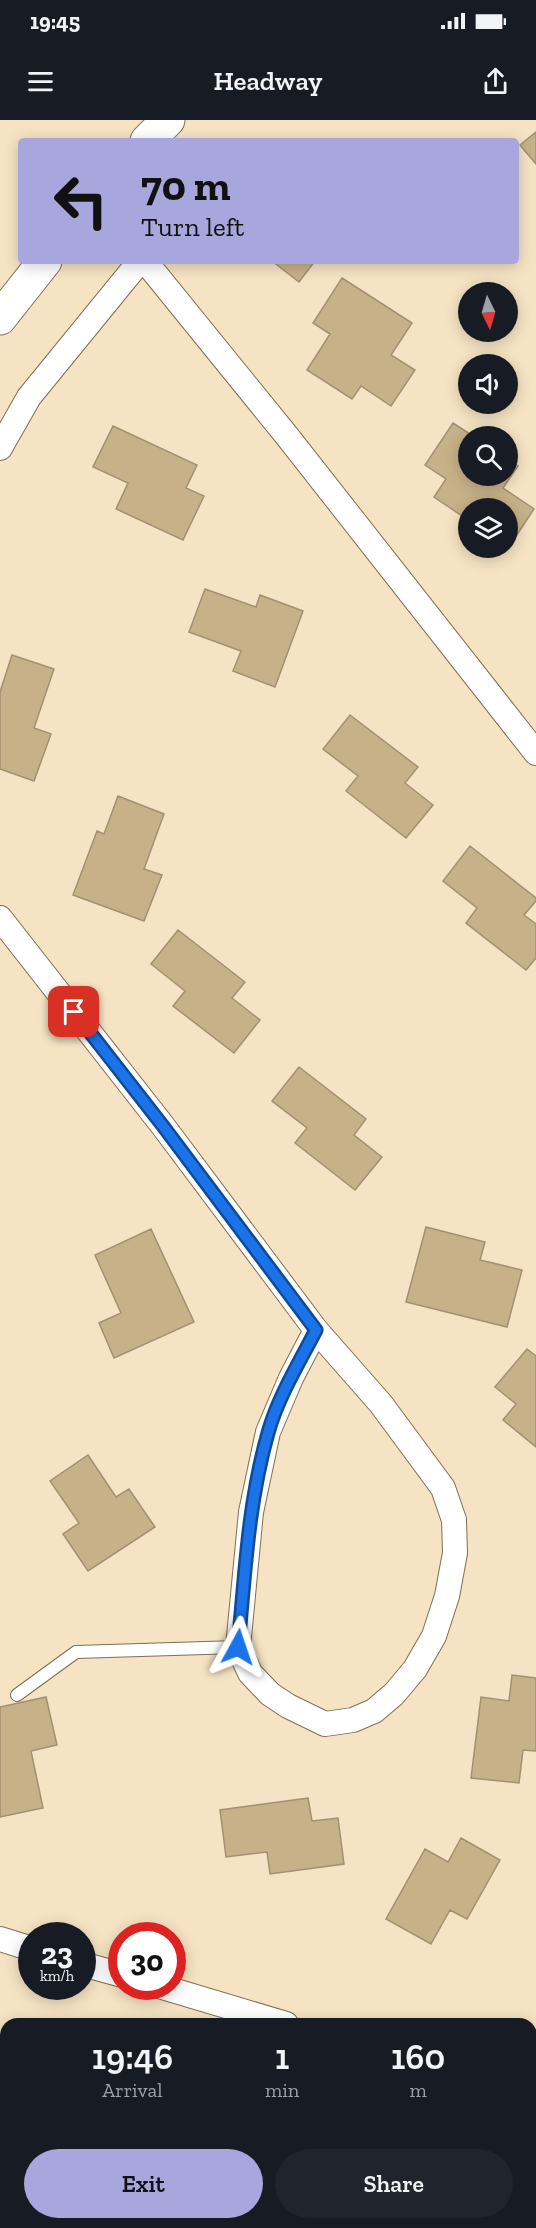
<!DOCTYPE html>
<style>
body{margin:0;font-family:"Zilla Slab",serif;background:#20242c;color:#f1f3f6;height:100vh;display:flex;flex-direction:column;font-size:22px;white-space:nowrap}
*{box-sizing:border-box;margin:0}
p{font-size:20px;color:#9ea1a6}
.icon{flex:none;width:33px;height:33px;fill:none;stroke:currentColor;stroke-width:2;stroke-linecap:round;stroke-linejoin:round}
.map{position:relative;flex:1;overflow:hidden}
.panel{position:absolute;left:0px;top:1898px;width:537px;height:212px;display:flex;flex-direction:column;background:#171b24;border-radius:18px 18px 0 0;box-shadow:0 3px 15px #0003}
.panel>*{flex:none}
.guide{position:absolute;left:18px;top:18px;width:501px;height:126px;border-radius:6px;box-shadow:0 3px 15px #0003;background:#a7a6dd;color:#111;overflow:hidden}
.needle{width:39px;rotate:175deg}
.tools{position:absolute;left:458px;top:162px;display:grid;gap:12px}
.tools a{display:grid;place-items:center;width:60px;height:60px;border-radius:50%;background:#171b24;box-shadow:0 3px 15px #0003;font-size:30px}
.speed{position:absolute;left:18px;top:1802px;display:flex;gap:12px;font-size:30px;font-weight:700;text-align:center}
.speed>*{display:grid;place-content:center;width:78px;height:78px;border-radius:50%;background:#171b24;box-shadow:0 3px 15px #0003;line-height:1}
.speed small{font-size:15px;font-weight:400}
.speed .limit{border:9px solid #d22;background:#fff;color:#111}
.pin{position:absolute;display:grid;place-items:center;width:51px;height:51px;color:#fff;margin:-26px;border-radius:12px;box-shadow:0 3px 9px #0006}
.me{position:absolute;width:66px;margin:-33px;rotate:5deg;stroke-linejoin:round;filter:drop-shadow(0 0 4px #0008)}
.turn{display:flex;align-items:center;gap:21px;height:126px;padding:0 24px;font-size:27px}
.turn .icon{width:78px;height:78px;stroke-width:2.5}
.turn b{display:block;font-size:42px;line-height:51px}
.eta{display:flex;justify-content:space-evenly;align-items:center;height:102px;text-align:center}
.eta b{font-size:36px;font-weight:600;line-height:42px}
.primary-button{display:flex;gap:12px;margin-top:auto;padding:12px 24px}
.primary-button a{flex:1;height:69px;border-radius:36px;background:#a7a6dd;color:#111;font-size:24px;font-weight:600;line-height:69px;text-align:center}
.primary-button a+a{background:#20242c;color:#f1f3f6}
.status{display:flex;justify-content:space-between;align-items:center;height:42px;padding:0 30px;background:#171b24;direction:ltr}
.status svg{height:16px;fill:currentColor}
header{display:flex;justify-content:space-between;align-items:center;height:78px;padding:0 24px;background:#171b24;font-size:27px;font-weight:600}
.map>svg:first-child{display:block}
.building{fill:#c7b188;stroke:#a19072;stroke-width:1.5}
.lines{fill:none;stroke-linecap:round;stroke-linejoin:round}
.service-casing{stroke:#7f6f52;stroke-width:14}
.minor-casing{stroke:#7f6f52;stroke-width:26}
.secondary-casing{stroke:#7f6f52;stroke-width:35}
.service{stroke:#fff;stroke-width:12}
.minor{stroke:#fff;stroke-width:24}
.secondary{stroke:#fff;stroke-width:33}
.route-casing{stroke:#114b97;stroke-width:15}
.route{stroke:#1a73e8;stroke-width:10}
</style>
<div class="status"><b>19:45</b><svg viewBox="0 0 49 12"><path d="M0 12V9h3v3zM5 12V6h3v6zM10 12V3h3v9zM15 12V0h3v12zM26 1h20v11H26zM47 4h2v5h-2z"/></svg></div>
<header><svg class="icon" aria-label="menu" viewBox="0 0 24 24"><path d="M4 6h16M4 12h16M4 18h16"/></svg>Headway<svg class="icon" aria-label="share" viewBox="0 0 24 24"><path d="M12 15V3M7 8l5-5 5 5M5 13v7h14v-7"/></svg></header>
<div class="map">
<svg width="536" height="2108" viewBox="0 0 536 2108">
<rect width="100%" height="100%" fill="#f5e3c3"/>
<!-- building -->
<path class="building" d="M536 12V44L520 25Z
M272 141H315L299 162Z
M342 158 412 203 391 235 415 250 391 286 361 266 352 279 307 250 330 214 313 203Z
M453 303 473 316H468V356H507V339L518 346 503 368 534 389 509 427 507 426V388H468V400L434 377 446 359 425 345Z
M113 306 197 345 186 368 204 376 183 420 116 389 128 363 93 347Z
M205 469 256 487 260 475 303 491 275 567 233 551 241 531 189 512Z
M12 535 54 549 34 608 51 614 34 661 0 649V572Z
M350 595 418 647 405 663 433 685 406 718 346 671 358 656 323 629Z
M118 676 164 694 144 749 162 755 144 801 73 775 97 711 104 714Z
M470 726 536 778V781L524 795 536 804V838L526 850 466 803 477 788 443 761Z
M178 810 245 862 232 878 260 900 234 933 173 886 185 871 151 844Z
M299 947 366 999 354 1015 382 1037 355 1070 295 1023 307 1008 272 981Z
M426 1107 485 1122 480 1140 522 1150 507 1207 406 1182Z
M151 1109 194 1202 114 1238 99 1203 121 1193 95 1135Z
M527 1229 536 1236V1327L503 1300 516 1284 495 1267Z
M88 1335 116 1377 129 1369 155 1407 88 1451 63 1414 79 1403 50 1361Z
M512 1555 536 1558V1631L523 1630 519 1663 471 1658 481 1577 509 1581Z
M46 1577 57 1625 31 1631 43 1688 0 1697V1587Z
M308 1678 312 1701 338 1698 344 1744 270 1754 267 1732 226 1737 220 1690Z
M461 1718 500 1740 467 1799 450 1790 431 1824 386 1799 425 1729 448 1742Z
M187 2103H247L245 2108H200Z
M265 2103H300L298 2108H280Z"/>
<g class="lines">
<defs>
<path id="service" d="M17 1575 76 1532 238 1527"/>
<path id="minor" d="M145 141 287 316 536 633
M0 328 29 277 140 141
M0 798 163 1006 316 1210 381 1284 443 1368 454 1400 455 1433 447 1476 434 1516 415 1549 394 1574 374 1591 353 1600 325 1604 288 1586 270 1574 250 1553 238 1527 251 1392 268 1312 291 1258 316 1210
M0 1819 32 1829
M82 1844 122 1855
M159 1866 286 1904
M531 1974 536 1975
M375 2108 376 2103"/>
<path id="secondary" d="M147 21 168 0
M0 198 45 141"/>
</defs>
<!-- service casing -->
<use href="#service" class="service-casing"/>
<!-- minor casing -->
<use href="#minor" class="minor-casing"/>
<!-- secondary casing -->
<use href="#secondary" class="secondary-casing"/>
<!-- service -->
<use href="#service" class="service"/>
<!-- minor -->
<use href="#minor" class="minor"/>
<!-- secondary -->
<use href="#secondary" class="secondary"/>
</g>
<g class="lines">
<defs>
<path id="route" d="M74 892 163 1006 316 1210C299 1243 278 1277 268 1313 248 1383 245 1455 238 1527"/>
</defs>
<!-- route casing -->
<use href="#route" class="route-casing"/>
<!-- route -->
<use href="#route" class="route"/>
</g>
</svg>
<div class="tools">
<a><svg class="needle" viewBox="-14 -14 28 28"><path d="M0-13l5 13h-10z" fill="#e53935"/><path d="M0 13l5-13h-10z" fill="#9ea1a6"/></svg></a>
<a><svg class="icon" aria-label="sound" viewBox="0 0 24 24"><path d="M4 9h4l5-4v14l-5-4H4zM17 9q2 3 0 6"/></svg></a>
<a><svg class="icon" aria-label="search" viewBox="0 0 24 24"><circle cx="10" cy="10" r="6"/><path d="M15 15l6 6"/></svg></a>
<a><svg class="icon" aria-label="layers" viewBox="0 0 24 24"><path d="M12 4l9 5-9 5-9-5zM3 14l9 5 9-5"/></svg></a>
</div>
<div class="speed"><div>23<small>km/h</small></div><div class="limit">30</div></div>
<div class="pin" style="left:74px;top:892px;background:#d93025"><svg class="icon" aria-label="arrive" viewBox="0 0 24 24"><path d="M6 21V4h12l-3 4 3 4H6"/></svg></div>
<svg class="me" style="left:238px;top:1527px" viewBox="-20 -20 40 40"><path d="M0-17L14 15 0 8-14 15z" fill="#1a73e8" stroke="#fff" stroke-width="4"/></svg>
<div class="guide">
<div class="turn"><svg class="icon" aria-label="left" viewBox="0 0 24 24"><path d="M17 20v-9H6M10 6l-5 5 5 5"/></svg><div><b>70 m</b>Turn left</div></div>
</div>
<section class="panel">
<div class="eta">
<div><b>19:46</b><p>Arrival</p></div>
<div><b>1</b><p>min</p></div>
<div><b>160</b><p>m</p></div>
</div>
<div class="primary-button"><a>Exit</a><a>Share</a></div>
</section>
</div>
